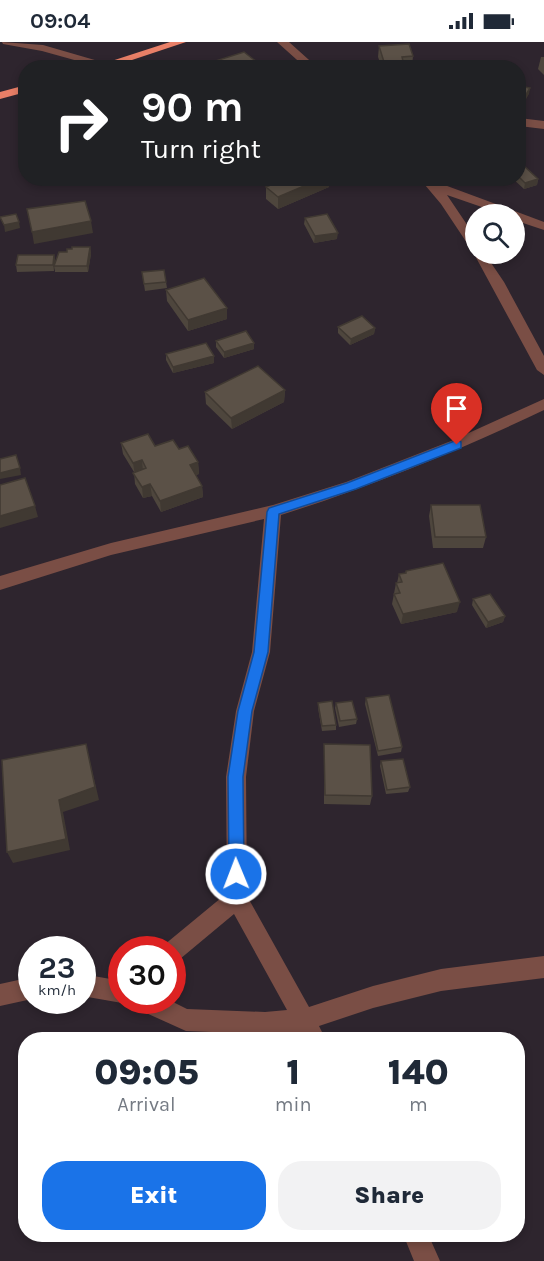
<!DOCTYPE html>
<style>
body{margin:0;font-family:Karla,sans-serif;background:#f2f2f3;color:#1f2937;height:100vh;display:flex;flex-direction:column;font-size:22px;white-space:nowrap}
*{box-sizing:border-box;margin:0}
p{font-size:20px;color:#747a83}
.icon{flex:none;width:33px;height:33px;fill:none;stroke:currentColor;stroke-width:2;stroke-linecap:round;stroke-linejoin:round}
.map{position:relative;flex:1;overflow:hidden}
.details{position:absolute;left:18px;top:990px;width:507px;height:210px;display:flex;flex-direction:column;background:#fff;border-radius:24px;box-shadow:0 3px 9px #0003}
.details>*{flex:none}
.banner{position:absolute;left:18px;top:18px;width:508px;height:126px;border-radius:24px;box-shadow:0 3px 9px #0003;background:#202124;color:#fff;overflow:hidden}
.fabs{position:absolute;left:465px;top:162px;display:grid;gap:12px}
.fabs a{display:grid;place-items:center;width:60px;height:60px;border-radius:50%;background:#fff;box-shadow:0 3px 9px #0003;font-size:30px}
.speed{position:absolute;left:18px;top:894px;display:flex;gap:12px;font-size:30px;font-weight:700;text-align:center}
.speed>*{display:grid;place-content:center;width:78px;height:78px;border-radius:50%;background:#fff;box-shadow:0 3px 9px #0003;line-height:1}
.speed small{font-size:15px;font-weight:400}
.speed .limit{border:9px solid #d22;background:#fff;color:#111}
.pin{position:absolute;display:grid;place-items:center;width:51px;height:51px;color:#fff;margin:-62px -26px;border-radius:50% 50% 50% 0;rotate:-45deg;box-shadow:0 0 6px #0007}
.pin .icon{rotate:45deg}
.me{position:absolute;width:66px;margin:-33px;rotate:359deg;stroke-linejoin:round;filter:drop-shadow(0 0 4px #0008)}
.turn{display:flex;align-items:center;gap:21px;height:126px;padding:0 24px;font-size:27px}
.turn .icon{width:78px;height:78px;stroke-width:2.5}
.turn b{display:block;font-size:42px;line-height:51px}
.eta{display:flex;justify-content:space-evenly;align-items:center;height:102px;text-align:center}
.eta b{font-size:36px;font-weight:800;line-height:42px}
.button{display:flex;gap:12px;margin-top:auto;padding:12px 24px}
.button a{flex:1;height:69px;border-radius:24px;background:#1a73e8;color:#fff;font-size:24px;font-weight:800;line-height:69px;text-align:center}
.button a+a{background:#f2f2f3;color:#1f2937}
.status{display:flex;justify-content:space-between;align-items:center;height:42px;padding:0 30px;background:#fff;direction:ltr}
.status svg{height:16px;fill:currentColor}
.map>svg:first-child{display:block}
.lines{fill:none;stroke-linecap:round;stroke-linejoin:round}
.street{fill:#7a4e45;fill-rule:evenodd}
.highway{fill:#e97f67;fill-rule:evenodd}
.wall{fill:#4e463d}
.shaded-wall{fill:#403932}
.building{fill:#5b5147;stroke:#403932;stroke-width:1.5}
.route{fill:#1a73e8;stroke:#114b97;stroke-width:1.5}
</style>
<div class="status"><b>09:04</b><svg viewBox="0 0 49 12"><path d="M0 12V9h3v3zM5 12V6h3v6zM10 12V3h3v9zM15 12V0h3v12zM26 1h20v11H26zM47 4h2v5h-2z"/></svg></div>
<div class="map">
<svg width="544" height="1219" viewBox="0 0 544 1219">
<rect width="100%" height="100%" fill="#2e252e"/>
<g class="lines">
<!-- street -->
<path class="street" d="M2 0 43 3 112 23 110 25 103 26 42 9 3 2Z
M277 0H289L318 26H306Z
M519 76 544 79V87L519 84Z
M431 138 544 180V188L514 178V172H502L447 153 476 196V212H485L504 240 544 314V333L537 328 473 210 441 162 425 143Z
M544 357V368C458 409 372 444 281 473L270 610 254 669 246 735 247 854 309 965 373 944 441 927 544 914V936L441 949 373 966 319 984 326 998H302L298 990 265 992 186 989 135 966 132 958H169L187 967 265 970 287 968 234 872 180 917 172 920V908H162L164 903 227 851 226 735 236 669 252 610 264 477 111 513 0 548V534L111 501 273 463 346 440 451 399Z
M82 932 122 939V958H128L122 961 82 954Z
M32 935V957L0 964V942Z
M403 1192H428L440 1219H414Z"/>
<!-- highway -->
<path class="highway" d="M170 0H186L108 26H90Z
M26 43V50L0 57V50Z"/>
</g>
<!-- wall -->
<path class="wall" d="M379 4 413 14 412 25 382 26 378 15Z
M541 15H544V33L538 27Z
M519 124 538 137 537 143 524 147 512 136H519Z
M287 136H330L329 145 278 167 266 157V145Z
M305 176 337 197 314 201 304 182Z
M90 205 91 212 88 230H55V225L54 229 17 230 16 223 54 213 55 219 72 207Z
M142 230 166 240 167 246 145 249Z
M166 248 227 277 188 289 167 259Z
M338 285 375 286 374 292 350 303 338 291Z
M216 299 254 301V307L224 316 216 305Z
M166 312 214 314V321L173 331 166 318Z
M285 348 284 360 232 387 206 362 205 350Z
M121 401 179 407 198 420 199 432 196 433 202 444 203 455 161 470 152 454 143 456 135 442 134 430 123 412Z
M431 463 486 495 483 506H433L429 474Z
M406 529 457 570 401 582 392 562 396 541H397L399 532 405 531Z
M473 557 505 574 503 580 486 586 472 563Z
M366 656 402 705 401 710 378 714 365 662Z
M318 661 336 683V688L322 689 318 666Z
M336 661 357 677 356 682 339 685 335 666Z
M324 702 372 754 370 763 324 762Z
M381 719 410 745 408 750 386 752 380 724Z"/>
<!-- shaded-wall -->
<path class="shaded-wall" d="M530 46 529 52 520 67 521 61Z
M323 136H330L329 145 278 167V155Z
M538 137 537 143 524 147 525 141Z
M91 179 93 191 34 202 32 190Z
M19 180 20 186 5 190 4 183Z
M338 191 337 197 314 201 315 194Z
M90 205 91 212 88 230 87 224Z
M54 213 55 219 54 229 53 223Z
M227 266V277L188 289V278Z
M375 286 374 292 350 303 351 297Z
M254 301V307L224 316V310Z
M214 314V321L173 331V325Z
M285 348 284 360 232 387 231 376Z
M142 418 143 430 135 433 133 421Z
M198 420 199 432 191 434 190 423Z
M20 426 21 433 0 437V431Z
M150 442 152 454 143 456 142 445Z
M202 444 203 455 161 470 160 459Z
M35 464 38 475 0 486V474Z
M460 560 457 570 401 582 403 572Z
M505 574 503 580 486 586 488 580Z
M86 702 99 758 63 770 70 808 13 821 7 810 59 758Z"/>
<!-- building -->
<path class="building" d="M409 2 413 14 402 15 403 19 384 20 379 4Z
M244 10 262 24 258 26H215L209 21Z
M276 20 282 26H258Z
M519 44 530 46 521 61 519 60Z
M523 123 538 137 525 141 519 135V124Z
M287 136H323L278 155 266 145Z
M85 159 91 179 32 190 27 167Z
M16 172 19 180 4 183 0 175Z
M327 172 338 191 315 194 305 176Z
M72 205H90L87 224H54L59 210H67V207H72Z
M18 213H54L53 223H16Z
M164 228 166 240 144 242 142 230Z
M204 236 227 266 188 278 166 248Z
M362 274 375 286 351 297 338 285Z
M246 289 254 301 224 310 216 299Z
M206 301 214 314 173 325 166 312Z
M258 324 285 348 231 376 205 350Z
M148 392 155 404 173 398 179 407 188 404 198 420 190 423 202 444 160 459 150 442 142 445 133 431 146 426 142 418 133 421 121 401Z
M16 413 20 426 0 431V417Z
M25 436 35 464 0 474V443Z
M431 463H480L486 495H435Z
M443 521 460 560 403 572 394 552 400 551 396 541 402 540 399 532 406 531V529Z
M490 552 505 574 488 580 473 557Z
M389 653 402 705 378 709 366 656Z
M332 659 336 683 322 684 318 661Z
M352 659 357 677 340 679 336 661Z
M86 702 95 745 59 758 66 797 7 810 2 718Z
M324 702 370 703 372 754 325 753Z
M403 717 410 745 387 748 381 719Z"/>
<!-- route -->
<path class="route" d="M457 398 461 400V406L356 447 279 472 268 610 252 669 243 735 244 832 242 838 236 840 231 838 229 832 228 735 238 669 254 610 267 470 269 466 347 441Z"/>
</svg>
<div class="fabs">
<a><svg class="icon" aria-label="search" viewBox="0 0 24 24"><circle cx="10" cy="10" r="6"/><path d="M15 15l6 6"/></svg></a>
</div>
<div class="speed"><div>23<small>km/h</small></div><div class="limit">30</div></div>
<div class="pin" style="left:457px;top:403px;background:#d93025"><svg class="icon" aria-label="arrive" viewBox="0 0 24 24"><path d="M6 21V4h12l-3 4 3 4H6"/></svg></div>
<svg class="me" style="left:236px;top:832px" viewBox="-20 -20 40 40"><circle r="17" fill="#1a73e8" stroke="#fff" stroke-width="3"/><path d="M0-11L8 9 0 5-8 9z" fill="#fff"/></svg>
<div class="banner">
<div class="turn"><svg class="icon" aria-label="right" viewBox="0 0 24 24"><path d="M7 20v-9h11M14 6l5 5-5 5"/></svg><div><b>90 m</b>Turn right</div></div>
</div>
<section class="details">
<div class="eta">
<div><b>09:05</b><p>Arrival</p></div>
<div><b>1</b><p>min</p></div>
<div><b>140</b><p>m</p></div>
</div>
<div class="button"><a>Exit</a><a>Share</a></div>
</section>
</div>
